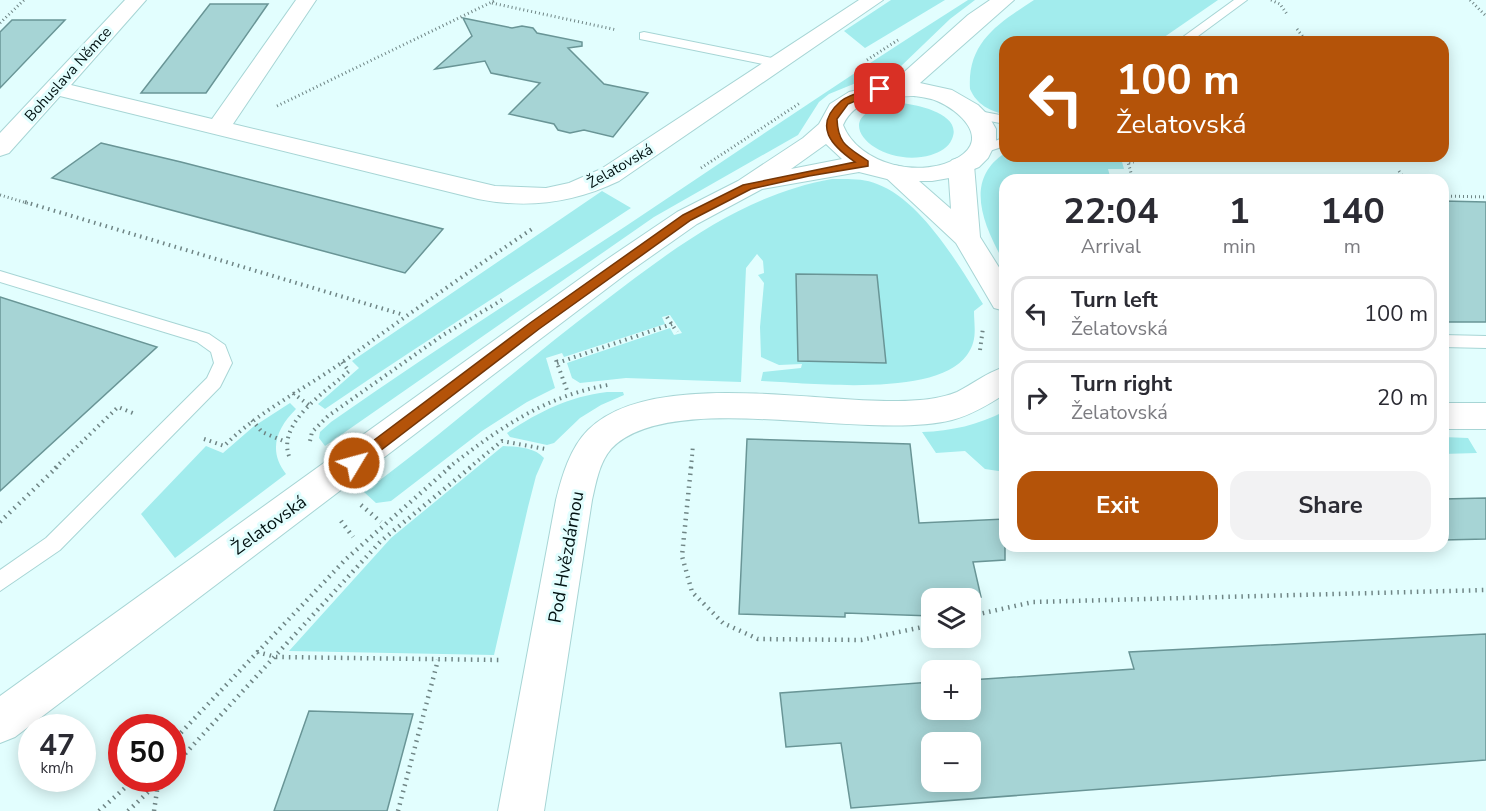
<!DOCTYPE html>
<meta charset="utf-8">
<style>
body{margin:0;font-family:"Nunito Sans",sans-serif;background:#f2f2f3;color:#2b2b33;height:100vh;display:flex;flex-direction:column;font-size:22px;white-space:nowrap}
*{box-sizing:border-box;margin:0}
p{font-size:20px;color:#7c7c81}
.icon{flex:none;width:33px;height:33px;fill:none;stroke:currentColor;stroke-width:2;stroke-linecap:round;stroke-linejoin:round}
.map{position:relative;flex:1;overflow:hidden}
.sheet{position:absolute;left:999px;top:174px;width:450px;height:378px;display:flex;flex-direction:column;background:#fff;border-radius:18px;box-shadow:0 3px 15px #0003}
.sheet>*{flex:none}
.hud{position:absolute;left:999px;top:36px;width:450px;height:126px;border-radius:18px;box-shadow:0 3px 15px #0003;background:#b45309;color:#fff;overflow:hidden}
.fabs{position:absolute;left:921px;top:588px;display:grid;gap:12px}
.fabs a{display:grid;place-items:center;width:60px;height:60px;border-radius:12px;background:#fff;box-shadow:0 3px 15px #0003;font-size:30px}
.speed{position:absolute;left:18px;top:714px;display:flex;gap:12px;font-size:30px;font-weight:700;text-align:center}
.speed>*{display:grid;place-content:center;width:78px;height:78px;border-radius:50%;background:#fff;box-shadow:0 3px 15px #0003;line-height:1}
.speed small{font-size:15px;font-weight:400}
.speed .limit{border:9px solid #d22;background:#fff;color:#111}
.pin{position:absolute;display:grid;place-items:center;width:51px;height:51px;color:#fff;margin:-26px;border-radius:12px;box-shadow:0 3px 9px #0006}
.me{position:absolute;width:66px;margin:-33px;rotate:53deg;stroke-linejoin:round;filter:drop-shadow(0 0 4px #0008)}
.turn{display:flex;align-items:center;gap:21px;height:126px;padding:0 18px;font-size:27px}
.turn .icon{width:78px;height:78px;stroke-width:2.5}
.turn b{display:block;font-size:42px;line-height:51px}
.eta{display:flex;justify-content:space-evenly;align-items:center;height:102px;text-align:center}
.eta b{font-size:36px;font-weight:700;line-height:42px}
.button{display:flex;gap:12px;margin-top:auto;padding:12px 18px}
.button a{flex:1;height:69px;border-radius:18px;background:#b45309;color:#fff;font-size:24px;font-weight:700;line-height:69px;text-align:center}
.button a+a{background:#f2f2f3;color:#2b2b33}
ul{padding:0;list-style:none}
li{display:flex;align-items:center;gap:18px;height:75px;margin:0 12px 9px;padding:0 6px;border:3px solid #e1e1e2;border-radius:18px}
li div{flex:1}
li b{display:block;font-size:22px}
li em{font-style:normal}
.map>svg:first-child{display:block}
.green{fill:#a2eced;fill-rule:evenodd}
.building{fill:#a6d4d5;stroke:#699596;stroke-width:1.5;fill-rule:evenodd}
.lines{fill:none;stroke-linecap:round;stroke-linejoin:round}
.lane-casing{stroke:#a7d5d5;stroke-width:2}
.street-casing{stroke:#a7d5d5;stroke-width:2}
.secondary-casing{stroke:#a7d5d5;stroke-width:2}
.path-far2{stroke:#6f8585;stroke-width:3;stroke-dasharray:1 3;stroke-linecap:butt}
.path-far1{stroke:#6f8585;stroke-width:4;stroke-dasharray:1.5 4.5;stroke-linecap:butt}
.path{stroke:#6f8585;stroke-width:4.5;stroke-dasharray:1.5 5;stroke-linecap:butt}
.lane{fill:#fff;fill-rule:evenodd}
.street{fill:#fff;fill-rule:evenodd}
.secondary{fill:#fff;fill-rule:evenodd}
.route{fill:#b45309;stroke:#753606;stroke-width:1.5}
.labels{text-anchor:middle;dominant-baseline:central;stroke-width:6;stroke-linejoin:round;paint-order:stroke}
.far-street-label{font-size:15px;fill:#021212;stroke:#e2fefe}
.street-label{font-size:18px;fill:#021212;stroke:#e2fefe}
</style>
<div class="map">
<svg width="1486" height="811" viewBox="0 0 1486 811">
<rect width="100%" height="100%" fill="#e2fefe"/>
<!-- green -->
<path class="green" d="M891 0H945L865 48 844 31Z
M968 0H975L950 19 898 69 887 75 856 83 829 94 819 102 798 135 654 217 325 446 319 438 320 432 331 422C428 354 527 291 626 226 740 150 852 73 968 0Z
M1034 0H1218L1157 42H1005V115C989 110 977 105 970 89 967 42 999 23 1034 0Z
M902 103C918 105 963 114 952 139 948 148 940 152 931 155 875 171 817 110 902 103Z
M1005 153V156L1121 158 1124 169H1108L1111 180H1005V264C985 228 962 181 1005 153Z
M832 179C847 179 863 178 877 184 921 200 959 265 983 304L974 311C974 327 978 340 967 355 937 398 810 383 761 381L763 372 801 368 802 364 779 365 761 357 760 327 764 283 758 275 764 273 763 261 757 254 746 268 741 382 626 378 580 383 572 378 567 363 670 328 674 335 682 333 670 315 662 317 665 324 564 357 562 353 546 358 555 388 527 402 482 431 391 501 376 503 364 492C446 432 521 364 602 303 673 249 742 195 832 179ZM797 274 877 276 886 363 798 361Z
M602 191 631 208C529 276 426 340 325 409L318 404 359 368 352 361Z
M607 392H623L624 395 601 405 580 418 554 443 547 445 510 437 507 433C540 411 568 397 607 392Z
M290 403 296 409C276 429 268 451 286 474L175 558 141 514 206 446 223 453 253 427Z
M1005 411V472L985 469 965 451 936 453 922 432C952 431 978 425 1005 411Z
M1443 437 1468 438 1477 453 1443 454Z
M503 446C518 447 534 447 544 458L536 476 528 507 494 655 289 651 391 538Z"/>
<!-- building -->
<path class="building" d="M210 4H268L206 93H141Z
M463 18 512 28 522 26 533 28 537 33 582 42V46L568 48 604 84 648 93 613 137 584 130 570 133 558 130 554 124 509 114 540 83 491 73 485 61 435 69 472 36Z
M12 20H65L0 88V32Z
M101 143 181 162 443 229 405 273 52 178Z
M1443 201 1486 202V322H1443Z
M796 274 877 275 886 363 798 361Z
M0 297 157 347 0 491Z
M747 439 910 444 919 523 1005 519V560L973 562 981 597 932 598V616L845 613V617L739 614Z
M1486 498V539L1443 540V499Z
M1486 634V760L851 808 841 743 786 747 780 693 932 682V710H970V680L1134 669 1129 652ZM932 742H970V782H932Z
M309 711 413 714 387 811H274Z"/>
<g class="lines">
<defs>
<path id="lane" d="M1234 0H1247L1190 42H1176Z
M644 32 777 59 783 63 777 67 640 39V33Z
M974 110 1005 116V124L969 117V111Z
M1005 137V146L980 154 973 150Z
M0 271 209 334 225 345 232 363 220 387 60 550 0 591V570L46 538 207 378 214 363 211 352 197 342 0 282Z
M1443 335 1486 336V348L1443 347Z"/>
<path id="street" d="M125 0H146L71 85 212 119 296 0H316L233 124 495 186 546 188 569 183 601 169 859 0H883L619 181C573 203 528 209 478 199L60 96 9 153 0 156V133Z
M961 157 970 160 974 165 980 237 1005 277V311L994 308 956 243 881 173 885 167 894 165 903 167 951 209 948 165 952 160Z
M1005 367V394C988 405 971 415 952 420 865 442 670 387 611 449 599 463 596 483 592 500L544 811H498L556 500C562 476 570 448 588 430 650 368 816 403 898 401 916 401 940 399 957 392 973 384 987 372 1005 367Z
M1443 403H1486V429H1443Z"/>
<path id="secondary" d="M990 0H1014L920 83 952 90 978 105 988 115 996 129V142L988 158 979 167 955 177 932 181H895L859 172 762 189 697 224 626 274 15 737 0 743V696L606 260 677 212 738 181 803 138 819 124 830 104 849 92 893 82 968 15ZM914 96C921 97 930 98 937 101 959 110 990 138 959 157 922 180 859 165 843 125 856 97 886 97 914 96ZM826 144 842 159 791 169Z"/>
</defs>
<!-- lane casing -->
<use href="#lane" class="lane-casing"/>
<!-- street casing -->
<use href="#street" class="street-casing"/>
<!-- secondary casing -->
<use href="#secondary" class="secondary-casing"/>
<!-- path-far2 -->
<path class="path-far2" d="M1271 0 1280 4 1287 14
M1470 0 1486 16
M492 3 617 30
M0 23 24 0
M1297 29 1307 42
M867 60 898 40
M277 106 496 0
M701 168 800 103
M1399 171 1405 180
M1133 180 1128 162H1134
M0 195 30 204
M1443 196 1486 197"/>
<!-- path-far1 -->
<path class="path-far1" d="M25 202 404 315
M667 317 677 332
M980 350 983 328
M556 360 568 393
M557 363 672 324
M293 393 310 406
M252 420 262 432 286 442
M204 439 224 446C259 411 303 390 344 361 406 316 468 272 532 229
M310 441 312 432 328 416 443 335 502 300
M289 456C277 422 327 391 349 371L342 362
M55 468 118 407 135 414
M448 468C498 429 545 396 608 385
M469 468 502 441 545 449
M691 468 693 445"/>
<!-- path -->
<path class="path" d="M691 467 682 556 692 592 723 623 758 639 861 640 932 625
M361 505 381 522
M341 521 353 537
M0 522 57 467
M970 616 1033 602 1486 590
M257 652 276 657 500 660
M172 742 346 559 450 467
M172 768 381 541 471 467
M99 811 136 778
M128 811 163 778
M154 811 158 784 155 778
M398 811 438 660"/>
<!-- lane -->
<use href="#lane" class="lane"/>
<!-- street -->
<use href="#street" class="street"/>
<!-- secondary -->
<use href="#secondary" class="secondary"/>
</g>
<!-- route -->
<path class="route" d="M876 87 885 89 848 104 837 119C838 145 848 147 868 161V166L809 176 751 189 691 220 539 329 359 467H349L347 463 349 459 530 323 683 215 743 185 855 162C832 146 812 126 841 101 849 94 866 91 876 87Z"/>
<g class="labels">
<!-- far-street labels -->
<g class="far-street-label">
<text transform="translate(68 74) rotate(-48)">Bohuslava Němce</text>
<text transform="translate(620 166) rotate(-30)">Želatovská</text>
</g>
<!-- street labels -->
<g class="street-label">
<text transform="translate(269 525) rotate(-36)">Želatovská</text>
<text transform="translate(566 557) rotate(-80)">Pod Hvězdárnou</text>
</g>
</g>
</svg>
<div class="fabs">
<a><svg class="icon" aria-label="layers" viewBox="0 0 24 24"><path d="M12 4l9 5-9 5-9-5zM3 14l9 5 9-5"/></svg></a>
<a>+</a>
<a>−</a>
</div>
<div class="speed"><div>47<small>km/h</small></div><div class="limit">50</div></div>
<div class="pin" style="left:880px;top:89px;background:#d93025"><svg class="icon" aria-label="arrive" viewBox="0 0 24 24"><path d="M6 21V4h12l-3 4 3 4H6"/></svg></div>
<svg class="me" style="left:354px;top:463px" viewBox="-20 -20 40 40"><circle r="17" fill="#b45309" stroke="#fff" stroke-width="3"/><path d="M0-11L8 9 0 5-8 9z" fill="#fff"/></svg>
<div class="hud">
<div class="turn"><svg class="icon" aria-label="left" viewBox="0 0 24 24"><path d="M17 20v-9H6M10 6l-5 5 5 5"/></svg><div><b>100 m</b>Želatovská</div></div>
</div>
<section class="sheet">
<div class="eta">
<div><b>22:04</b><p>Arrival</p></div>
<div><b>1</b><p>min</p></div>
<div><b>140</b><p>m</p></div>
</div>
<ul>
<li><svg class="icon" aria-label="left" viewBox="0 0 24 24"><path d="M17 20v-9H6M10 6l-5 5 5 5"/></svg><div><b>Turn left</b><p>Želatovská</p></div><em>100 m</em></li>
<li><svg class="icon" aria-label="right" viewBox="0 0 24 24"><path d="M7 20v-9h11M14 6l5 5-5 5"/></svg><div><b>Turn right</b><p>Želatovská</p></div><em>20 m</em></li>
</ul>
<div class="button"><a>Exit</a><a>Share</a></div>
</section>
</div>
